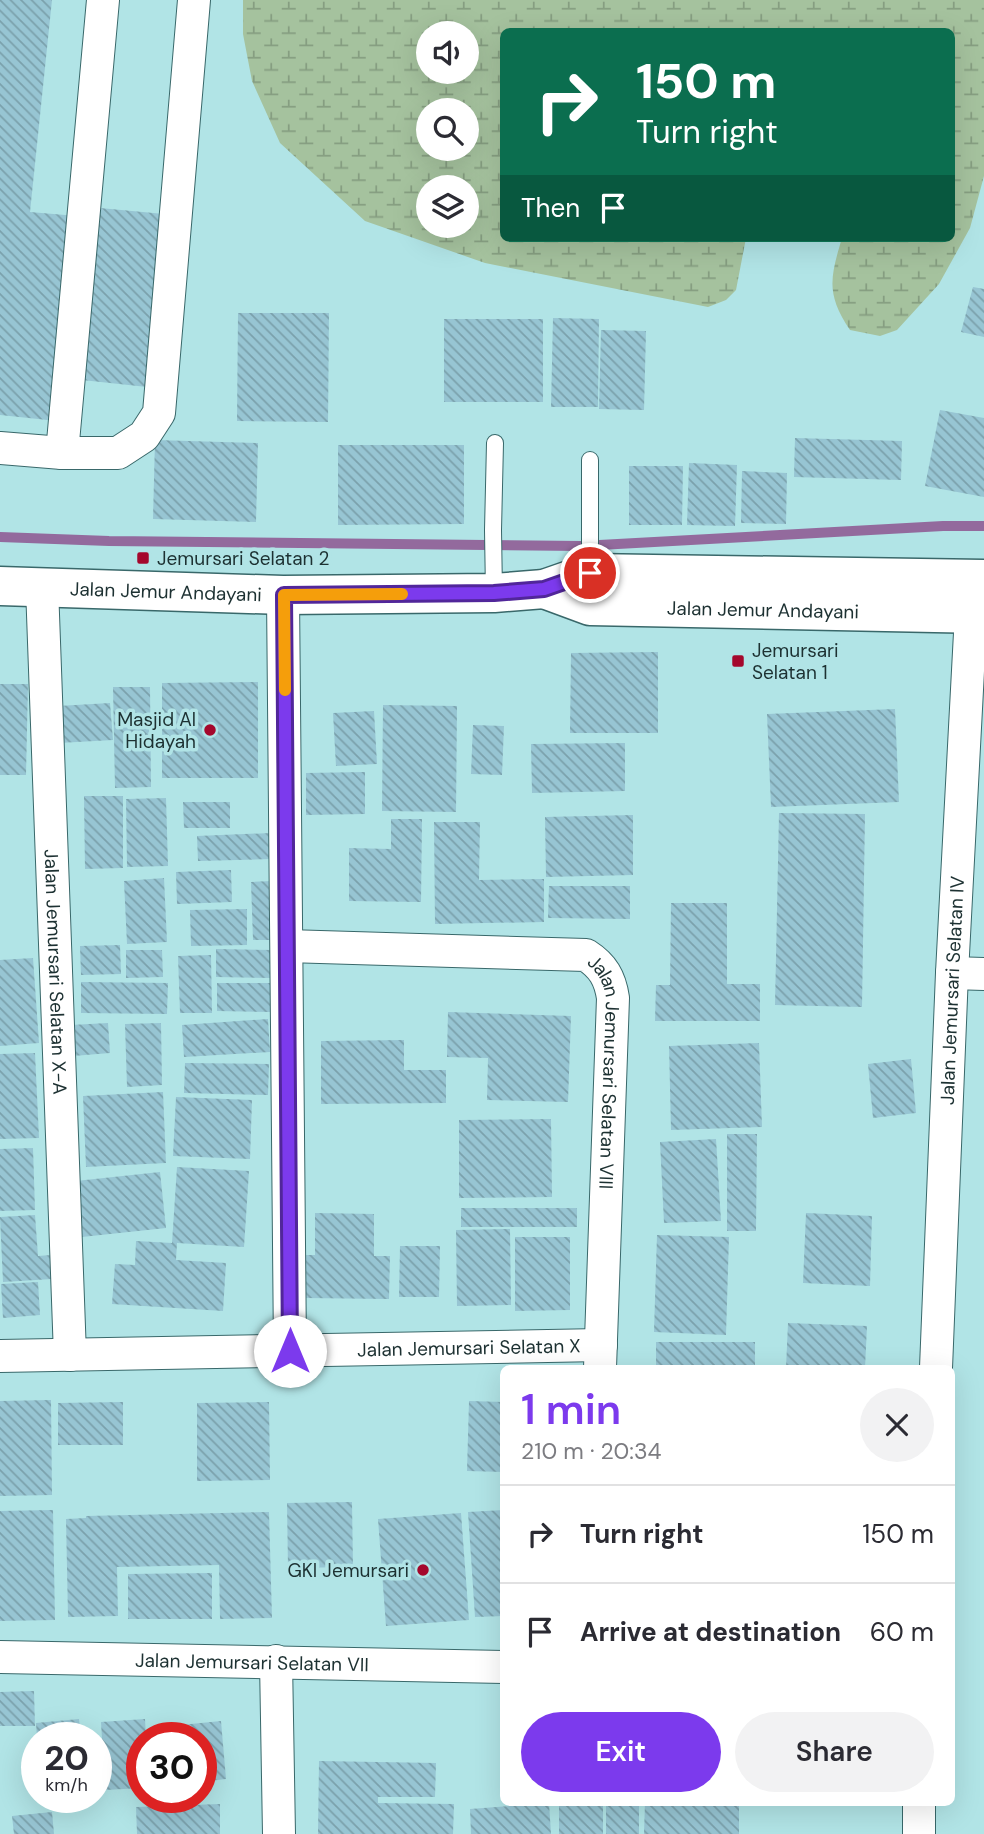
<!DOCTYPE html>
<meta charset="utf-8">
<style>
body{margin:0;font-family:"DM Sans",sans-serif;background:#f2f2f3;color:#2b2b33;height:100vh;display:flex;flex-direction:column;font-size:26px;white-space:nowrap}
*{box-sizing:border-box;margin:0}
p{font-size:23px;color:#7c7c81}
.icon{flex:none;width:38px;height:38px;fill:none;stroke:currentColor;stroke-width:2;stroke-linecap:round;stroke-linejoin:round}
.map{position:relative;flex:1;overflow:hidden}
.details{position:absolute;left:500px;top:1365px;width:455px;height:441px;display:flex;flex-direction:column;background:#fff;border-radius:10px;box-shadow:0 7px 28px #0002}
.details>*{flex:none}
.guide{position:absolute;left:500px;top:28px;width:455px;height:214px;border-radius:10px;box-shadow:0 7px 28px #0002;background:#0b6e4f;color:#fff;overflow:hidden}
.tools{position:absolute;left:416px;top:21px;display:grid;gap:14px}
.tools a{display:grid;place-items:center;width:63px;height:63px;border-radius:50%;background:#fff;box-shadow:0 7px 28px #0002;font-size:35px}
.speed{position:absolute;left:21px;top:1722px;display:flex;gap:14px;font-size:35px;font-weight:700;text-align:center}
.speed>*{display:grid;place-content:center;width:91px;height:91px;border-radius:50%;background:#fff;box-shadow:0 7px 28px #0002;line-height:1}
.speed small{font-size:18px;font-weight:400}
.speed .limit{border:10px solid #d22;background:#fff;color:#111}
.pin{position:absolute;display:grid;place-items:center;width:60px;height:60px;color:#fff;margin:-30px;border:4px solid #fff;border-radius:50%;box-shadow:0 2px 7px #0007}
.me{position:absolute;width:77px;margin:-38px;rotate:0deg;stroke-linejoin:round;filter:drop-shadow(0 0 5px #0008)}
.turn{display:flex;align-items:center;gap:24px;height:147px;padding:0 21px;font-size:32px}
.turn .icon{width:91px;height:91px;stroke-width:2.5}
.turn b{display:block;font-size:49px;line-height:60px}
.then{display:flex;align-items:center;height:66px;padding:0 21px;background:#0003;gap:14px;font-size:26px}
.round{display:grid;place-items:center;flex:none;width:74px;height:74px;border-radius:37px;background:#f2f2f3}
.headline{display:flex;align-items:center;justify-content:space-between;height:119px;padding:0 21px}
h1{font-size:42px;font-weight:600;line-height:52px;color:#7c3aed}
.primary-button{display:flex;gap:14px;margin-top:auto;padding:14px 21px}
.primary-button a{flex:1;height:80px;border-radius:42px;background:#7c3aed;color:#fff;font-size:28px;font-weight:600;line-height:80px;text-align:center}
.primary-button a+a{background:#f2f2f3;color:#2b2b33}
ul{padding:0;list-style:none}
li{display:flex;align-items:center;gap:21px;height:98px;padding:0 21px;border-top:2px solid #e1e1e2}
li div{flex:1}
li b{display:block;font-size:26px}
li em{font-style:normal}
.map>svg:first-child{display:block}
.wetland{fill:url(#wetland-marsh);fill-rule:evenodd}
.lines{fill:none;stroke-linecap:round;stroke-linejoin:round}
.stream{stroke:#936a9d;stroke-width:10}
.building{fill:url(#building-back-hatch)}
.lane-casing{stroke:#39686a;stroke-width:18}
.street-casing{stroke:#39686a;stroke-width:34}
.primary-casing{stroke:#39686a;stroke-width:41}
.lane{stroke:#fff;stroke-width:16}
.street{stroke:#fff;stroke-width:32}
.primary{stroke:#fff;stroke-width:38}
.route-casing{stroke:#51269a;stroke-width:18}
.route{stroke:#7c3aed;stroke-width:12}
.slow{stroke:#f59e0b;stroke-width:12}
.poi-dot{fill:#a4072c;stroke:#b1e4e6;stroke-width:2.5}
.labels{text-anchor:middle;dominant-baseline:central;stroke-width:7;stroke-linejoin:round;paint-order:stroke}
.poi-label{font-size:19px;fill:#1d3132;stroke:#b1e4e6;text-anchor:start}
.street-label{font-size:19px;fill:#1d3132;stroke:#b1e4e6}
</style>
<div class="map">
<svg width="984" height="1834" viewBox="0 0 984 1834">
<defs>
<pattern id="wetland-marsh" width="20" height="14" patternUnits="userSpaceOnUse" patternTransform="scale(1.75)"><rect width="20" height="14" fill="#a5c29e"/><path d="M1 5h8M5 5V1M11 12h8M15 12V8" fill="none" stroke="#869e81"/></pattern>
<pattern id="building-back-hatch" width="6" height="6" patternUnits="userSpaceOnUse" patternTransform="scale(1.75)"><rect width="6" height="6" fill="#97c5d3"/><path d="M-1 5l2 2M0 0l6 6M5-1l2 2" fill="none" stroke="#7ba1ac"/></pattern>
</defs>
<rect width="100%" height="100%" fill="#b1e4e6"/>
<!-- wetland -->
<path class="wetland" d="M243 0H984V176L970 228 939 284 897 330 880 336 850 330C826 294 830 278 842 238H952V32H504V238H746L736 290 726 300 708 307 485 263 365 221 280 143 252 81 243 34ZM429 33H467V72H429ZM429 110H467V149H429ZM429 187H467V226H429Z"/>
<g class="lines">
<!-- stream -->
<path class="stream" d="M0 537 109 541 581 546 943 526H984"/>
</g>
<!-- building -->
<path class="building" d="M0 0H52L30 212 77 216 57 421 0 415Z
M100 208 164 214 147 387 82 380Z
M973 287 984 289V337L961 332Z
M238 313H329L328 422 237 421Z
M553 318 599 319 598 407H551Z
M444 319H543V402H444Z
M601 330 646 331 644 410 599 409Z
M940 410 984 418V497L925 486Z
M795 438 902 441 901 480 794 477Z
M155 440 258 443 256 522 153 519Z
M338 445H464V524L338 525Z
M689 463 737 465 735 526 687 525Z
M629 466H683L682 525H629Z
M742 471 787 473 786 524 741 523Z
M658 652V733H570L571 653Z
M258 682V778H162V683Z
M0 684H28L26 775H0Z
M113 687H150L151 787 115 788Z
M110 703 113 740 59 743 58 706Z
M383 705 457 706 456 812 382 811Z
M895 709 899 802 771 807 767 714Z
M374 711 377 764 336 766 333 713Z
M473 725 504 726 502 775 471 774Z
M625 743V791L532 793 531 744Z
M365 772V814L306 815V773Z
M84 796H123V868L85 869Z
M166 798 168 866 127 867 126 799Z
M183 802H230V828H184Z
M779 813 865 814 862 1007 775 1005Z
M633 815V875L546 877 545 817Z
M391 819H422L421 902 349 901V848L391 849Z
M434 822H480L479 880 544 879V922L435 924Z
M271 833V859L198 861 197 836Z
M231 870 232 902 177 904 176 872Z
M164 878 167 942 127 944 124 881Z
M272 881 274 940H253L251 882Z
M549 886H630V919L548 918Z
M671 903H727V984H760V1021H655L656 985H670Z
M247 909V945L191 946 190 910Z
M120 945 121 974 81 975 80 946Z
M216 949 274 950V978L216 977Z
M126 950H162L163 977 126 978Z
M211 955 212 1013H180L178 956Z
M33 958 39 1043 0 1046V960Z
M81 982 168 983 167 1014 81 1013Z
M217 983H272V1012L217 1011Z
M448 1012 571 1016 568 1102 487 1100 488 1058 447 1057Z
M268 1019 270 1052 184 1057 182 1025Z
M108 1023 110 1053 73 1056 71 1025Z
M161 1023 162 1085 127 1087 125 1024Z
M404 1040V1070H446V1103L321 1104V1041Z
M759 1043 762 1127 671 1130 669 1046Z
M35 1053 39 1138 0 1139V1054Z
M911 1059 916 1113 873 1118 868 1064Z
M185 1063 269 1064 268 1095 184 1093Z
M163 1092 166 1163 86 1167 83 1096Z
M176 1097 252 1100 250 1159 173 1156Z
M551 1119 552 1197 459 1198V1120Z
M727 1134H757L756 1231H727Z
M716 1139 721 1221 664 1223 660 1142Z
M33 1148 35 1210 0 1211V1149Z
M177 1167 249 1171 244 1247 177 1243 176 1260 226 1263 223 1311 112 1304 115 1264 135 1265 136 1241 172 1243Z
M160 1172 166 1228 82 1237 76 1181Z
M461 1208H577V1227H461Z
M315 1213 374 1214V1256H390L389 1299 304 1298 305 1255H315Z
M806 1213 872 1216 870 1286 803 1283Z
M35 1215 38 1256 51 1255 52 1279 3 1282 0 1217Z
M510 1229 511 1305 457 1306 456 1230Z
M657 1235 729 1237 726 1335 654 1332Z
M515 1237H570V1310L515 1311Z
M400 1246H440L439 1297H399Z
M38 1282 40 1315 3 1318 1 1284Z
M788 1323 867 1326 865 1368H786Z
M656 1342H755V1368H656Z
M51 1400 52 1495 0 1496V1401Z
M469 1401 504 1402V1472L467 1471Z
M123 1402V1445H58V1403Z
M269 1402 270 1480 197 1481V1403Z
M352 1502 353 1567 288 1568 287 1503Z
M53 1510 55 1620 0 1621V1511Z
M504 1510V1616L475 1617 468 1512Z
M269 1512 272 1618 220 1619 219 1565 117 1567 118 1616 68 1617 66 1519 86 1518V1516Z
M461 1513 469 1620 386 1626 378 1519Z
M212 1573V1619H128V1574Z
M34 1691 35 1726H0V1692Z
M79 1719 81 1738H37L36 1723Z
M145 1719 146 1738H142V1788L105 1790 101 1722Z
M221 1721 226 1779 201 1782V1738H152L151 1728Z
M319 1761 436 1763 435 1797H378V1803L454 1804 453 1834H318Z
M43 1797H87V1801L44 1805Z
M559 1802H603V1834H559Z
M606 1802H639V1834H606Z
M645 1802H739V1834H644Z
M549 1803 551 1834H471L470 1809Z
M220 1804V1834H137L136 1807Z
M52 1812 54 1834H14L12 1816Z"/>
<g class="lines">
<defs>
<path id="lane" d="M590 573V460
M494 593 493 530 495 443"/>
<g id="street">
<path d="M0 448 62 453H118L144 436 159 413 194 0"/>
<path d="M62 453 103 0"/>
<path id="s1" d="M42 587 70 1355"/>
<path d="M283 595 290 1351"/>
<path id="s2" d="M287 946 586 955C603 966 610 978 613 998L600 1368"/>
<path d="M952 973 984 974"/>
<path id="s3" d="M0 1356 601 1345"/>
<path id="s4" d="M936 1368 952 973 971 614"/>
<path id="s5" d="M0 1657 504 1667"/>
<path d="M276 1661 279 1834"/>
<path d="M919 1834V1802"/>
</g>
<g id="primary">
<path id="s6" d="M0 586 283 595 494 593 544 589 590 573 984 579"/>
<path id="s7" d="M544 589 590 606 984 614"/>
</g>
</defs>
<!-- lane casing -->
<use href="#lane" class="lane-casing"/>
<!-- street casing -->
<use href="#street" class="street-casing"/>
<!-- primary casing -->
<use href="#primary" class="primary-casing"/>
<!-- lane -->
<use href="#lane" class="lane"/>
<!-- street -->
<use href="#street" class="street"/>
<!-- primary -->
<use href="#primary" class="primary"/>
</g>
<g class="lines">
<defs>
<path id="route" d="M290 1351 284 595 494 593 544 589 590 573"/>
</defs>
<!-- route casing -->
<use href="#route" class="route-casing"/>
<!-- route -->
<use href="#route" class="route"/>
<!-- slow -->
<path class="slow" d="M285 690 284 595 402 594"/>
</g>
<!-- markers -->
<g class="poi-dot">
<rect x="136" y="551" width="14" height="14" rx="3.5"/>
<rect x="731" y="654" width="14" height="14" rx="3.5"/>
<circle cx="210" cy="730" r="7"/>
<circle cx="423" cy="1570" r="7"/>
</g>
<g class="labels">
<!-- poi labels -->
<g class="poi-label">
<text x="157" y="558">Jemursari Selatan 2</text>
<text x="752" y="650">Jemursari<tspan x="752" dy="22">Selatan 1</tspan></text>
<text x="196" y="719" text-anchor="end">Masjid Al<tspan x="196" dy="22">Hidayah</tspan></text>
<text x="409" y="1570" text-anchor="end">GKI Jemursari</text>
</g>
<!-- street labels -->
<g class="street-label">
<text stroke="none"><textPath href="#s6" startOffset="166">Jalan Jemur Andayani</textPath></text>
<text stroke="none"><textPath href="#s7" startOffset="222">Jalan Jemur Andayani</textPath></text>
<text stroke="none"><textPath href="#s1" startOffset="385">Jalan Jemursari Selatan X-A</textPath></text>
<text stroke="none"><textPath href="#s4" startOffset="378">Jalan Jemursari Selatan IV</textPath></text>
<text stroke="none"><textPath href="#s2" startOffset="424">Jalan Jemursari Selatan VIII</textPath></text>
<text stroke="none"><textPath href="#s3" startOffset="469">Jalan Jemursari Selatan X</textPath></text>
<text stroke="none"><textPath href="#s5" startOffset="252">Jalan Jemursari Selatan VII</textPath></text>
</g>
</g>
</svg>
<div class="tools">
<a><svg class="icon" aria-label="sound" viewBox="0 0 24 24"><path d="M4 9h4l5-4v14l-5-4H4zM17 9q2 3 0 6"/></svg></a>
<a><svg class="icon" aria-label="search" viewBox="0 0 24 24"><circle cx="10" cy="10" r="6"/><path d="M15 15l6 6"/></svg></a>
<a><svg class="icon" aria-label="layers" viewBox="0 0 24 24"><path d="M12 4l9 5-9 5-9-5zM3 14l9 5 9-5"/></svg></a>
</div>
<div class="speed"><div>20<small>km/h</small></div><div class="limit">30</div></div>
<div class="pin" style="left:590px;top:573px;background:#d93025"><svg class="icon" aria-label="arrive" viewBox="0 0 24 24"><path d="M6 21V4h12l-3 4 3 4H6"/></svg></div>
<svg class="me" style="left:290px;top:1351px" viewBox="-20 -20 40 40"><circle r="19" fill="#fff"/><path d="M0-13L10 11 0 6-10 11z" fill="#7c3aed"/></svg>
<div class="guide">
<div class="turn"><svg class="icon" aria-label="right" viewBox="0 0 24 24"><path d="M7 20v-9h11M14 6l5 5-5 5"/></svg><div><b>150 m</b>Turn right</div></div>
<div class="then">Then<svg class="icon" aria-label="arrive" viewBox="0 0 24 24"><path d="M6 21V4h12l-3 4 3 4H6"/></svg></div>
</div>
<section class="details">
<div class="headline"><div><h1>1 min</h1><p>210 m · 20:34</p></div><a class="round"><svg class="icon" aria-label="close" viewBox="0 0 24 24"><path d="M6 6l12 12M18 6L6 18"/></svg></a></div>
<ul>
<li><svg class="icon" aria-label="right" viewBox="0 0 24 24"><path d="M7 20v-9h11M14 6l5 5-5 5"/></svg><div><b>Turn right</b></div><em>150 m</em></li>
<li><svg class="icon" aria-label="arrive" viewBox="0 0 24 24"><path d="M6 21V4h12l-3 4 3 4H6"/></svg><div><b>Arrive at destination</b></div><em>60 m</em></li>
</ul>
<div class="primary-button"><a>Exit</a><a>Share</a></div>
</section>
</div>
